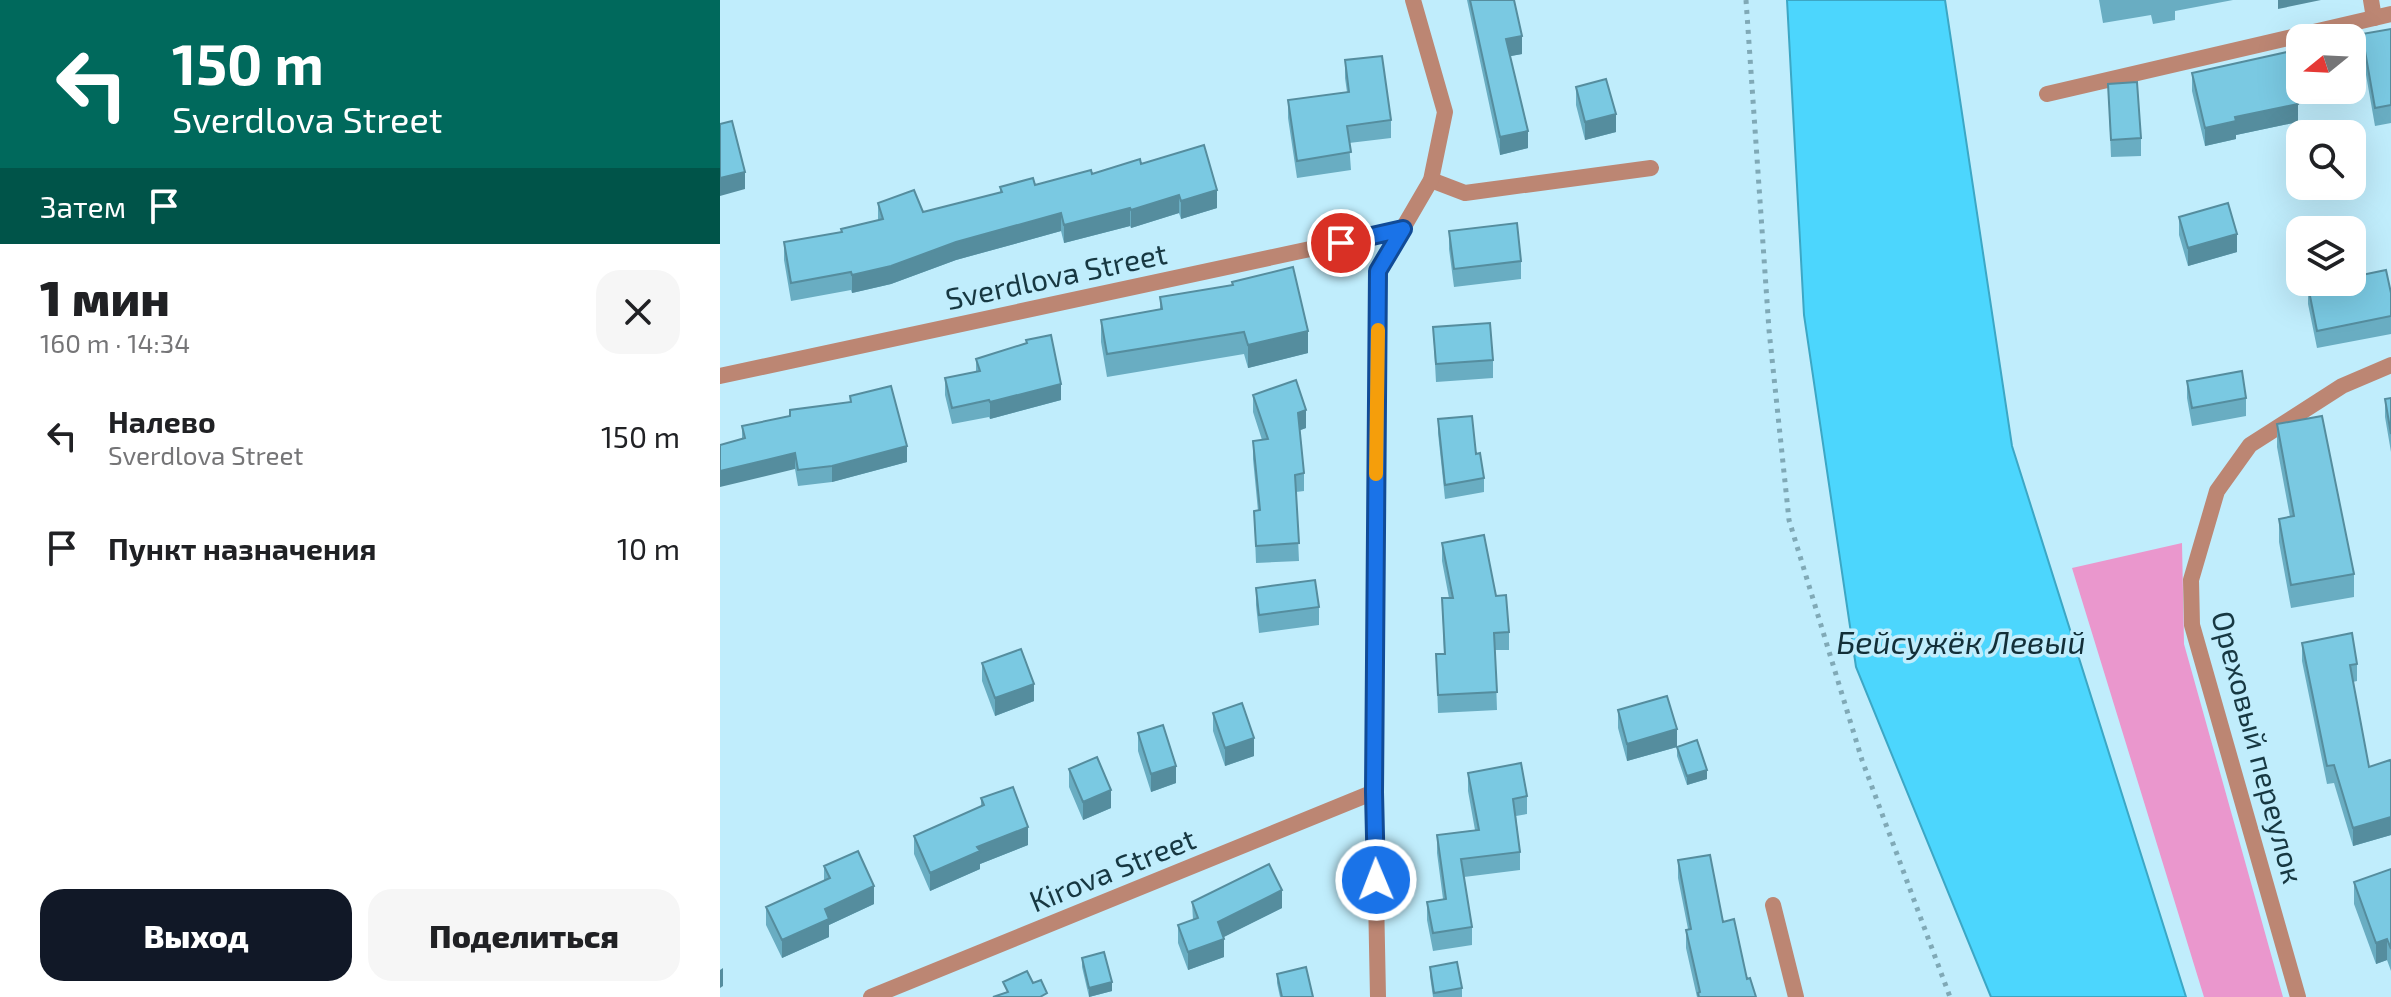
<!DOCTYPE html>
<html lang="ru">
<meta charset="utf-8">
<style>
body{margin:0;font-family:"Exo 2",sans-serif;background:#f6f6f6;color:#202124;height:100vh;display:flex;flex-direction:column;font-size:30px;white-space:nowrap}
*{box-sizing:border-box;margin:0}
p{font-size:26px;color:#757577}
.icon{flex:none;width:44px;height:44px;fill:none;stroke:currentColor;stroke-width:2;stroke-linecap:round;stroke-linejoin:round}
.map{position:relative;flex:1;overflow:hidden}
.drawer{display:flex;flex-direction:column;background:#fff;width:720px}
.drawer>*{flex:none}
.banner{background:#00695c;color:#fff;overflow:hidden}
.needle{width:52px;rotate:252deg}
.buttons{position:absolute;left:1566px;top:24px;display:grid;gap:16px}
.buttons a{display:grid;place-items:center;width:80px;height:80px;border-radius:16px;background:#fff;box-shadow:0 8px 32px #0002;font-size:40px}
.pin{position:absolute;display:grid;place-items:center;width:68px;height:68px;color:#fff;margin:-34px;border:4px solid #fff;border-radius:50%;box-shadow:0 2px 8px #0007}
.me{position:absolute;width:88px;margin:-44px;rotate:359deg;stroke-linejoin:round;filter:drop-shadow(0 0 6px #0008)}
.turn{display:flex;align-items:center;gap:28px;height:168px;padding:0 40px;font-size:36px}
.turn .icon{width:104px;height:104px;stroke-width:2.5}
.turn b{display:block;font-size:56px;line-height:68px}
.then{display:flex;align-items:center;height:76px;padding:0 40px;background:#0003;gap:16px;font-size:30px}
.round{display:grid;place-items:center;flex:none;width:84px;height:84px;border-radius:24px;background:#f6f6f6}
.overview{display:flex;align-items:center;justify-content:space-between;height:136px;padding:0 40px}
h1{font-size:48px;font-weight:800;line-height:60px}
.cta{display:flex;gap:16px;margin-top:auto;padding:16px 40px}
.cta a{flex:1;height:92px;border-radius:24px;background:#111827;color:#fff;font-size:32px;font-weight:800;line-height:92px;text-align:center}
.cta a+a{background:#f6f6f6;color:#202124}
ul{padding:0;list-style:none}
li{display:flex;align-items:center;gap:24px;height:112px;padding:0 40px}
li div{flex:1}
li b{display:block;font-size:30px}
li em{font-style:normal}
main{display:flex;flex:1;min-height:0}
.map>svg:first-child{display:block}
.green{fill:#ea97cd}
.water{fill:#4cd6fd;stroke:#3ca7c5;stroke-width:2}
.lines{fill:none;stroke-linecap:round;stroke-linejoin:round}
.path{stroke:#80a9b6;stroke-width:5;stroke-dasharray:4 6;stroke-linecap:butt}
.service{stroke:#bc8673;stroke-width:16}
.minor{stroke:#bc8673;stroke-width:16}
.wall{fill:#69adc2}
.shaded-wall{fill:#558d9e}
.building{fill:#7ac9e2;stroke:#558d9e;stroke-width:2}
.route-casing{stroke:#114b97;stroke-width:20}
.route{stroke:#1a73e8;stroke-width:14}
.slow{stroke:#f59e0b;stroke-width:14}
.labels{text-anchor:middle;dominant-baseline:central;stroke-width:7;stroke-linejoin:round;paint-order:stroke}
.street-label{font-size:30px;fill:#173842;stroke:#c0edfc}
.water-label{font-size:32px;font-style:italic;fill:#122f38;stroke:#c0edfc}
</style>
<main>
<section class="drawer">
<div class="banner">
<div class="turn"><svg class="icon" aria-label="left" viewBox="0 0 24 24"><path d="M17 20v-9H6M10 6l-5 5 5 5"/></svg><div><b>150 m</b>Sverdlova Street</div></div>
<div class="then">Затем<svg class="icon" aria-label="arrive" viewBox="0 0 24 24"><path d="M6 21V4h12l-3 4 3 4H6"/></svg></div>
</div>
<div class="overview"><div><h1>1 мин</h1><p>160 m · 14:34</p></div><a class="round"><svg class="icon" aria-label="close" viewBox="0 0 24 24"><path d="M6 6l12 12M18 6L6 18"/></svg></a></div>
<ul>
<li><svg class="icon" aria-label="left" viewBox="0 0 24 24"><path d="M17 20v-9H6M10 6l-5 5 5 5"/></svg><div><b>Налево</b><p>Sverdlova Street</p></div><em>150 m</em></li>
<li><svg class="icon" aria-label="arrive" viewBox="0 0 24 24"><path d="M6 21V4h12l-3 4 3 4H6"/></svg><div><b>Пункт назначения</b></div><em>10 m</em></li>
</ul>
<div class="cta"><a>Выход</a><a>Поделиться</a></div>
</section>
<div class="map">
<svg width="1671" height="997" viewBox="0 0 1671 997">
<rect width="100%" height="100%" fill="#c0edfc"/>
<!-- green -->
<path class="green" d="M1462 543 1464 644 1563 997H1484L1352 568Z"/>
<!-- water -->
<path class="water" d="M1067 0H1225L1292 446 1466 997H1271L1136 667 1084 315Z"/>
<g class="lines">
<!-- path -->
<path class="path" d="M1026 0 1049 330 1069 520 1142 760 1230 997"/>
<!-- service -->
<path class="service" d="M1651 0 1654 18
M711 180 745 193 931 168
M1053 905 1076 997"/>
<!-- minor -->
<path class="minor" d="M1327 94 1671 14
M0 376 683 229
M151 997 654 792
M658 997 654 792 658 271 711 180 725 112 693 0
M1578 997 1472 625 1471 580 1497 491 1530 445 1622 386 1671 365"/>
</g>
<!-- wall -->
<path class="wall" d="M747 0H794L802 54 790 56 808 148 780 155Z
M1379 0H1513L1455 11V20L1433 24 1431 15 1383 23Z
M1671 29V123L1655 126 1642 52V34Z
M625 60 671 120V138L629 143 631 170 577 178 568 118V100L627 92 625 78Z
M1472 73 1578 122 1516 135V139L1485 146 1472 91Z
M1388 84 1421 138V156L1391 157Z
M856 87 896 132 865 140 856 105Z
M421 164 497 208 461 219 459 213 411 228 410 226 344 243 341 231 236 260 171 284 132 293 131 290 71 301 64 260V242L121 232 158 221V203L203 212 280 193V187L315 185Z
M1459 217 1517 252 1468 266 1459 235Z
M729 231 801 261V279L734 287 729 249Z
M512 282 588 353 528 368 524 354 387 377 381 342V320L440 309V297L512 285Z
M1588 286 1671 293V334L1597 348 1588 304Z
M713 327 773 360V378L716 382Z
M256 359 341 400 270 419 269 417 232 424 225 395V378L256 372Z
M1467 381 1526 398V416L1472 426 1467 398Z
M533 395 586 428 580 430 584 473V491L576 492 579 561 536 563 534 511H538L533 459V441L542 440 533 412Z
M130 396 187 462 112 482 78 486 75 469 22 439V426L70 416V410L130 402Z
M1671 398V452L1665 417V399Z
M718 419 756 454 764 478V492L725 499 718 433Z
M1557 424 1634 574V597L1571 608 1559 542V519L1570 517 1557 447Z
M722 543 776 596 789 632V650H775L777 710 718 713 716 654H724L722 598H729L722 561Z
M536 588 599 607V625L539 633 536 605Z
M1582 643 1637 664V681L1633 682 1649 767 1671 762V835L1633 846 1614 783 1607 784 1582 661Z
M262 663 314 701 275 716 262 681Z
M898 710 957 747 907 761 898 728Z
M493 713 534 756 505 766 493 731Z
M418 733 456 783 431 792 418 751Z
M957 747 987 779 967 785 957 756Z
M349 769 391 808 363 820 349 787Z
M748 773 807 796V814L796 816 800 852V870L744 877 752 927V945L713 951 707 920V902L723 899 717 853V835L755 830 748 791Z
M261 798 308 845 260 864V869L210 891 194 854V836L261 806Z
M958 860 1003 922 1027 979 1036 997H977L966 948V930L968 929 958 878Z
M104 866 154 904 109 925V937L62 958 46 925V907L104 881Z
M1671 869V971L1667 960 1656 964 1634 904V882Z
M472 902 562 908 503 937 504 957 468 970 458 943V925L473 920Z
M362 958 392 991 369 997 362 967Z
M710 967 742 988V997H713L710 976Z
M557 974 593 997H560L557 983Z"/>
<!-- shaded-wall -->
<path class="shaded-wall" d="M1558 0H1601L1558 9Z
M802 36V54L786 57V39Z
M1578 104V122L1516 135V139L1485 146V128L1515 117Z
M896 114V132L865 140V122Z
M808 131V148L780 155V137Z
M25 172V189L0 196V178Z
M497 190V208L461 219V201Z
M459 195V213L411 228V210Z
M410 208V226L344 243V225Z
M341 213V231L236 260 171 284 132 293V275L236 242Z
M1517 234V252L1468 266V248Z
M588 331V353L528 368V345Z
M341 384V400L270 419V402Z
M586 410V428L578 431V413Z
M187 446V462L112 482V466Z
M75 453V469L0 487V471Z
M314 684V701L275 716V698Z
M957 729V747L907 761V744Z
M534 738V756L505 766V748Z
M456 766V783L431 792V774Z
M987 770V779L967 785V776Z
M391 790V808L363 820V802Z
M1671 817V835L1633 846V828Z
M308 827V845L260 864V869L210 891V873L257 847Z
M154 886V904L109 925V937L62 958V940L105 909Z
M562 890V908L498 940V922Z
M504 939V957L468 970V952Z
M1667 939V960L1656 964V943Z
M3 968V986L0 988V970Z
M392 982V991L369 997V988Z"/>
<!-- building -->
<path class="building" d="M750 0H794L802 36 786 39 808 131 780 137Z
M1671 29V105L1655 108 1642 34Z
M1567 52 1578 104 1515 117 1516 121 1485 128 1472 73Z
M662 56 671 120 627 126 631 152 577 161 568 100 629 92 625 60Z
M886 79 896 114 865 122 856 87Z
M1417 82 1421 138 1391 140 1388 84Z
M12 121 25 172 0 178V124Z
M484 145 497 190 461 201 459 195 411 210 410 208 344 225 341 213 236 242 171 266 132 275 131 272 71 283 64 242 122 232 121 229 163 219 158 203 194 190 203 212 282 192 280 187 313 178 315 185 371 170 372 174 420 159 421 164Z
M1508 203 1517 234 1468 248 1459 217Z
M797 223 801 261 734 269 729 231Z
M573 267 588 331 528 345 524 332 387 354 381 320 442 309 440 297 513 285 512 282Z
M1666 270 1671 293V316L1597 331 1588 286 1606 282H1632V277Z
M770 323 773 360 716 364 713 327Z
M331 335 341 384 270 402 269 400 232 408 225 378 260 371 256 359 307 343 306 340Z
M1522 371 1526 398 1472 408 1467 381Z
M576 380 586 410 578 413 584 473 575 475 579 543 536 546 534 511 540 510 533 441 548 439 533 395Z
M171 386 187 446 112 466 78 470 75 453 0 471V445L25 438 22 426 70 416V410L131 402 130 396Z
M1671 398V434L1665 399Z
M752 416 756 454 760 453 764 478 725 485 718 419Z
M1602 416 1634 574 1571 585 1559 519 1574 516 1557 424Z
M764 535 776 596 786 595 789 632 774 633 777 692 718 695 716 654H725L722 598H733L722 543Z
M595 580 599 607 539 615 536 588Z
M1632 633 1637 664 1630 665 1649 767 1670 760 1671 762V817L1633 828 1614 765 1607 766 1582 643Z
M301 649 314 684 275 698 262 663Z
M947 696 957 729 907 744 898 710Z
M522 703 534 738 505 748 493 713Z
M443 725 456 766 431 774 418 733Z
M977 740 987 770 967 776 957 747Z
M377 757 391 790 363 802 349 769Z
M801 763 807 796 793 799 800 852 741 859 752 927 713 933 707 902 726 899 717 835 759 830 748 773Z
M293 787 308 827 257 847 260 851 210 873 194 836 264 805 261 798Z
M138 851 154 886 105 909 109 919 62 940 46 907 110 878 104 866Z
M990 855 1003 922 1014 919 1027 979 1030 978 1036 997H979L978 993 980 992 966 930 971 929 958 860Z
M549 864 562 890 498 922 504 939 468 952 458 925 478 918 472 902Z
M1671 869V949L1667 939 1656 943 1634 882Z
M384 952 392 982 369 988 362 958Z
M737 962 742 988 714 993 710 967Z
M586 967 593 997H562L557 974Z
M307 971 313 983 321 980 327 993 320 997H273L288 992 283 982Z"/>
<g class="lines">
<defs>
<path id="route" d="M621 243 683 229 658 271 654 792 656 880"/>
</defs>
<!-- route casing -->
<use href="#route" class="route-casing"/>
<!-- route -->
<use href="#route" class="route"/>
<!-- slow -->
<path class="slow" d="M656 474 658 330"/>
</g>
<g class="labels">
<!-- street labels -->
<g class="street-label">
<text transform="translate(336 275) rotate(-12)">Sverdlova Street</text>
<text transform="translate(1539 747) rotate(75)">Ореховый переулок</text>
<text transform="translate(392 869) rotate(-22)">Kirova Street</text>
</g>
<!-- water labels -->
<g class="water-label">
<text x="1241" y="641">Бейсужёк Левый</text>
</g>
</g>
</svg>
<div class="buttons">
<a><svg class="needle" viewBox="-14 -14 28 28"><path d="M0-13l5 13h-10z" fill="#e53935"/><path d="M0 13l5-13h-10z" fill="#757577"/></svg></a>
<a><svg class="icon" aria-label="search" viewBox="0 0 24 24"><circle cx="10" cy="10" r="6"/><path d="M15 15l6 6"/></svg></a>
<a><svg class="icon" aria-label="layers" viewBox="0 0 24 24"><path d="M12 4l9 5-9 5-9-5zM3 14l9 5 9-5"/></svg></a>
</div>
<div class="pin" style="left:621px;top:243px;background:#d93025"><svg class="icon" aria-label="arrive" viewBox="0 0 24 24"><path d="M6 21V4h12l-3 4 3 4H6"/></svg></div>
<svg class="me" style="left:656px;top:880px" viewBox="-20 -20 40 40"><circle r="17" fill="#1a73e8" stroke="#fff" stroke-width="3"/><path d="M0-11L8 9 0 5-8 9z" fill="#fff"/></svg>
</div>
</main>
